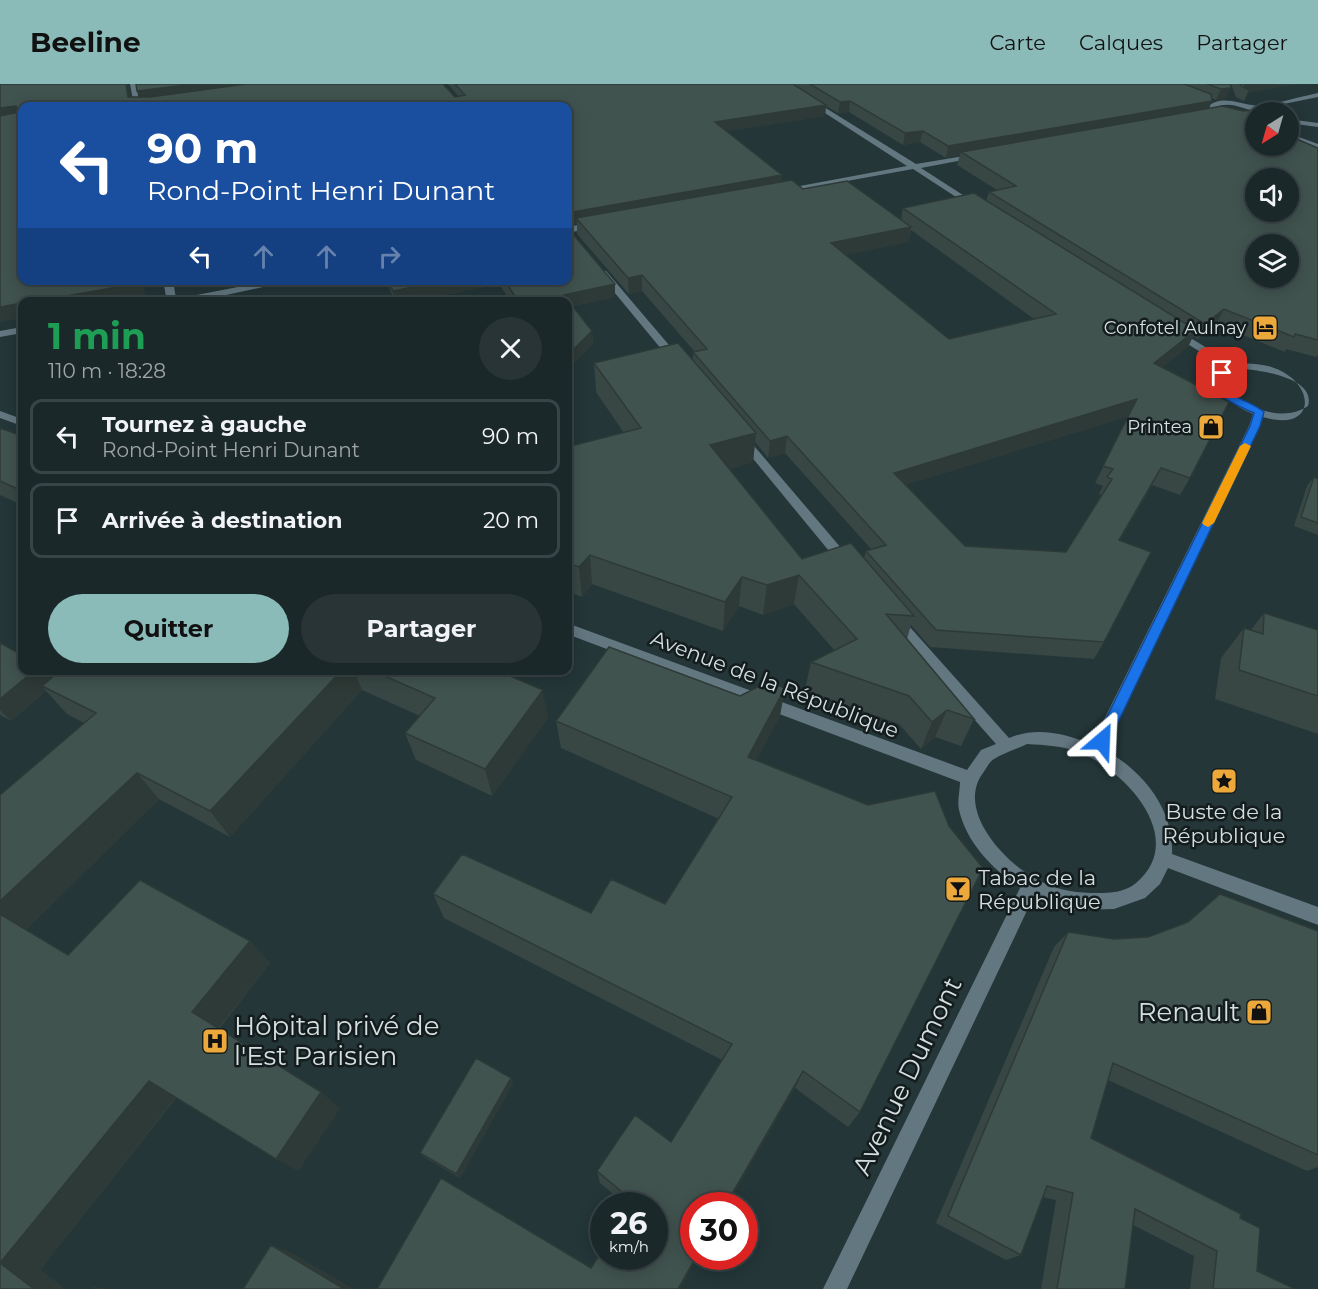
<!DOCTYPE html>
<html lang="fr">
<meta charset="utf-8">
<style>
body{margin:0;font-family:Montserrat,sans-serif;background:#283436;color:#f1f3f6;height:100vh;display:flex;flex-direction:column;font-size:22px;white-space:nowrap}
*{box-sizing:border-box;margin:0}
p{font-size:20px;color:#a0a6a8}
.icon{flex:none;width:33px;height:33px;fill:none;stroke:currentColor;stroke-width:2;stroke-linecap:round;stroke-linejoin:round}
.map{position:relative;flex:1;overflow:hidden}
.panel{position:absolute;left:18px;top:213px;width:554px;height:378px;display:flex;flex-direction:column;background:#1b282a;border-radius:12px;box-shadow:0 3px 15px #0003,0 0 0 2px #394447}
.panel>*{flex:none}
.top-card{position:absolute;left:18px;top:18px;width:554px;height:183px;border-radius:12px;box-shadow:0 3px 15px #0003,0 0 0 2px #394447;background:#1a4fa0;color:#fff;overflow:hidden}
.needle{width:39px;rotate:217deg}
.fabs{position:absolute;left:1245px;top:18px;display:grid;gap:12px}
.fabs a{display:grid;place-items:center;width:54px;height:54px;border-radius:50%;background:#1b282a;box-shadow:0 3px 15px #0003,0 0 0 2px #394447;font-size:30px}
.speed{position:absolute;left:590px;top:1108px;display:flex;gap:12px;font-size:30px;font-weight:700;text-align:center}
.speed>*{display:grid;place-content:center;width:78px;height:78px;border-radius:50%;background:#1b282a;box-shadow:0 3px 15px #0003,0 0 0 2px #394447;line-height:1}
.speed small{font-size:15px;font-weight:400}
.speed .limit{border:9px solid #d22;background:#fff;color:#111}
.pin{position:absolute;display:grid;place-items:center;width:51px;height:51px;color:#fff;margin:-26px;border-radius:12px;box-shadow:0 3px 9px #0006}
.me{position:absolute;width:66px;margin:-33px;rotate:26deg;stroke-linejoin:round;filter:drop-shadow(0 0 4px #0008)}
.turn{display:flex;align-items:center;gap:21px;height:126px;padding:0 30px;font-size:27px}
.turn .icon{width:78px;height:78px;stroke-width:2.5}
.turn b{display:block;font-size:42px;line-height:51px}
.lanes{display:flex;align-items:center;height:57px;padding:0 30px;background:#0003;justify-content:center;gap:30px;direction:ltr}
.lanes .off{opacity:.35}
.round{display:grid;place-items:center;flex:none;width:63px;height:63px;border-radius:32px;background:#283436}
.head{display:flex;align-items:center;justify-content:space-between;height:102px;padding:0 30px}
h1{font-size:36px;font-weight:700;line-height:45px;color:#1e9e55}
.primary-button{display:flex;gap:12px;margin-top:auto;padding:12px 30px}
.primary-button a{flex:1;height:69px;border-radius:36px;background:#8bbbb9;color:#111;font-size:24px;font-weight:700;line-height:69px;text-align:center}
.primary-button a+a{background:#283436;color:#f1f3f6}
ul{padding:0;list-style:none}
li{display:flex;align-items:center;gap:18px;height:75px;margin:0 12px 9px;padding:0 18px;border:3px solid #394447;border-radius:12px}
li div{flex:1}
li b{display:block;font-size:22px}
li em{font-style:normal}
header{display:flex;align-items:center;gap:36px;box-sizing:border-box;height:84px;padding:0 30px;background:#8bbbb9;color:#111}
header strong{font-size:28px}
nav{display:flex;gap:33px;margin-inline-start:auto;font-size:21px}
.map>svg:first-child{display:block}
.lines{fill:none;stroke-linecap:round;stroke-linejoin:round}
.minor{fill:#637781;fill-rule:evenodd}
.wall{fill:#384744;fill-rule:evenodd}
.shaded-wall{fill:#2e3a37}
.building{fill:#41534f;stroke:#2e3a37;stroke-width:1.5;fill-rule:evenodd}
.route{fill:#1a73e8;stroke:#114b97;stroke-width:1.5}
.slow{fill:#f59e0b}
.labels{text-anchor:middle;dominant-baseline:central;stroke-width:5;stroke-linejoin:round;paint-order:stroke}
.far-poi-label{font-size:18px;fill:#d3dfe0;stroke:#141c1d;text-anchor:end}
.street-label{font-size:21px;fill:#d3dfe0;stroke:#141c1d}
.poi-label{font-size:21px;fill:#d3dfe0;stroke:#141c1d}
.near-poi-label{font-size:26px;fill:#d3dfe0;stroke:#141c1d;text-anchor:end}
.near-street-label{font-size:26px;fill:#d3dfe0;stroke:#141c1d}
</style>
<header>
<strong>Beeline</strong>
<nav><a>Carte</a><a>Calques</a><a>Partager</a></nav>
</header>
<div class="map">
<svg width="1318" height="1205" viewBox="0 0 1318 1205">
<rect width="100%" height="100%" fill="#243638"/>
<g class="lines">
<!-- minor -->
<path class="minor" d="M130 0H136L140 22H134Z
M780 0H787L916 80 982 69 979 73 921 84 980 122 973 124 913 85 781 109 780 107 784 105 907 82Z
M1318 9V13L1259 25 1262 28C1245 28 1232 15 1214 24L1231 32 1256 31V35C1238 38 1218 38 1207 23 1221 11 1236 19 1252 21 1265 23 1303 12 1318 9Z
M1288 35 1318 39V43L1288 39Z
M1288 49 1318 60V65L1288 54Z
M595 138 598 139V143L567 149V143Z
M600 187H606L680 274V278H672L600 191Z
M163 196H173L176 215 274 196H295L194 218H167Z
M22 243V249L0 253V247Z
M1174 244 1235 281C1246 278 1256 280 1268 282 1318 296 1318 350 1263 333L1105 666C1143 687 1174 725 1172 770L1318 823V841L1168 784 1160 800 1145 814 1114 825 1075 826 1034 812 847 1205H823L1020 804C993 785 967 760 959 726 957 718 960 706 960 698L567 550V539L967 686 981 666 996 660 890 540 888 536 890 532H900L1009 654C1037 642 1065 650 1092 660L1249 342 1253 330C1235 322 1222 314 1213 296L1218 287 1226 284 1170 249V245ZM1245 285C1263 287 1316 294 1308 322 1282 340 1238 323 1223 296L1226 291ZM1027 660C1045 661 1064 662 1081 669 1127 688 1188 755 1136 799 1126 808 1111 809 1097 809 1078 809 1062 807 1044 799 1010 785 954 728 983 689 986 685 989 678 994 675 1003 669 1017 665 1027 660Z
M0 327 22 335V342L0 334Z
M740 349 744 350 853 478 855 481 853 484H843L736 354 734 352Z"/>
</g>
<!-- wall -->
<path class="wall" d="M0 0H128L130 13H140L137 7 458 12 448 0H1230L1226 14 1216 16 1212 14 1209 24 1299 56 1318 64V271L1316 273 1286 265 1285 268 1216 240 1198 255 1193 252 1188 263 1162 283 1190 394 1180 411 1152 401 1120 456 1104 558 1094 575 930 563 911 541 907 555 974 635 961 662 935 653 921 665 899 640 805 606 811 578 834 566 794 520 763 531 739 522 723 547 592 500 582 513 567 507V363L624 349 596 308 594 279 693 276V268H695L642 207 629 210 577 150V140L567 141V22H22L145 210 129 215 113 218H22V234L0 238ZM826 22 838 29 849 28 903 61 920 58 946 74 960 71 957 81 997 106 989 108 986 117 903 124 901 135 782 98 727 47 825 32ZM911 146 1034 235 949 255 845 171 908 158ZM1129 332 1095 399 1103 402 1099 410 1102 411 1066 468 965 462 905 401ZM755 358 768 374 785 369 871 465 866 467 864 474 802 475 729 385 753 378Z
M1231 0H1296L1248 8 1244 17 1236 13Z
M386 196H567L615 200V213L573 222 592 247 593 260 567 218H511L499 200 408 218H395Z
M0 344 22 352V421L0 411Z
M1314 393 1318 395V451L1294 442 1307 402Z
M1264 529 1318 546V650L1215 615 1221 574 1244 544 1251 546Z
M0 559 22 586H48L53 593 61 586H496L548 634 492 712 416 676 405 649 420 632 362 606 230 753 159 715 26 846 68 871 250 857 270 879 219 945 340 1024 298 1087 176 1014 40 1186 65 1205H0V711L84 639 67 630 46 607 11 637 0 631Z
M780 632 756 677 860 1028 848 1043 795 1004 591 1184 654 1122H628L600 1099 597 1087 671 1058 722 976 444 834 433 810 591 829 665 820 719 735 561 664 556 637Z
M1318 847V1083L1307 1087 1108 996 1091 1054 1240 1134 1257 1187 1295 1205H1190L1194 1172 1133 1141 1125 1205H1041L1056 1116 1043 1113 1021 1171 1006 1176 936 1139 1054 863 1068 848 1114 855Z
M511 994 513 999 460 1094 424 1073 420 1069Z"/>
<!-- shaded-wall -->
<path class="shaded-wall" d="M126 0H128L132 22 128 13Z
M194 0H285L142 18 137 7Z
M1242 0H1296L1248 8 1249 6Z
M1231 4 1226 14 1216 16 1221 5Z
M850 17 849 28 838 29 840 18Z
M1212 17 1208 27 961 68 960 71 946 74 948 62Z
M826 21 825 32 715 49V38Z
M16 22 22 33 0 36V24Z
M923 47 920 58 903 61 905 49Z
M782 91 781 103 576 134 577 140 567 141V129Z
M911 143 908 158 828 175 831 159Z
M642 191V207L629 210 628 194Z
M139 196H144L145 210 129 215 113 218H33Z
M449 196H498L499 200 408 218H395L393 207Z
M615 200V213L567 223 564 211Z
M22 219V234L0 238V223Z
M1224 225 1216 240 1198 255 1205 240Z
M1196 246 1188 263 1146 296 1154 279Z
M592 247 593 260 567 286V272Z
M1137 315 1129 332 889 406 894 389Z
M756 349 753 378 708 391 710 361Z
M787 352 785 369 768 374 770 357Z
M590 471 592 500 582 513 579 483Z
M799 491 794 520 763 531 767 501Z
M742 493 739 522 723 547 725 518Z
M35 586H48L58 598 42 602 46 607 11 637 0 626V615Z
M342 586H354L362 606 230 753 210 727Z
M785 604 780 632 744 700 748 673Z
M543 606 548 634 492 712 485 685Z
M947 626 935 653 921 665 932 638Z
M137 689 159 715 24 848 0 831V817Z
M250 857 270 879 216 947 192 928Z
M803 987 795 1004 727 1122H725Z
M511 994 513 999 460 1094 456 1090Z
M149 997 176 1013 40 1186 65 1205H34L0 1179Z
M321 1008 340 1024 298 1087 276 1075Z
M271 1161 294 1170 354 1205H344Z
M696 1173H698L680 1205H678Z
M90 1202 108 1205H94Z"/>
<!-- building -->
<path class="building" d="M0 0H126L128 13H150L246 0H443L455 13 465 11 455 0H793L826 21 715 38 782 91 567 129V22H22V196L139 197 123 202 33 218H22V219L0 223V32L19 28 16 22 0 24Z
M136 0H194L137 7Z
M810 0H1184L1211 10 1212 17 948 62 923 47 905 49 850 17 840 18Z
M1207 0H1230L1231 4 1221 5Z
M1240 0H1243L1249 6 1241 2Z
M1264 20 1272 28H1256V62H1288V45L1299 56 1318 64V256L1295 250 1294 253 1224 225 1205 240 989 108 1016 102 961 68 1222 22 1243 27 1262 25ZM1256 94H1288V128H1256ZM1256 160H1288V194H1256Z
M792 96 803 105 847 97 911 143 831 159 949 255 1056 230 903 124 974 109 1196 246 1154 279 1229 318 1190 394 1161 384 1119 456 1151 468 1104 558 936 546 866 467 886 461 787 352 770 357 693 268 707 265 642 191 628 194 576 134ZM1137 315 1103 382 1113 385 1107 393 1112 395 1066 468 965 462 894 389Z
M567 143 615 200 564 211 592 247 567 272V218H519L504 196H567Z
M388 196H449L393 207Z
M678 259 756 349 710 361 802 475 851 459 914 532 886 530 974 635 947 626 932 638 909 612 811 578 857 555 799 491 767 501 742 493 725 518 590 471 579 483 567 479V363L641 344 594 279Z
M0 344 22 352V407L0 397Z
M1314 393 1318 395V439L1301 433Z
M1264 529 1318 546V612L1239 586 1244 544 1263 550Z
M0 559 22 571V586H35L0 615Z
M609 563 740 612 768 598 785 604 748 673 868 721 935 707 949 742 983 784 860 1028 803 987 725 1122H693V1173H696L678 1205H377L441 1094 591 1184 603 1165V1173H654V1122H629L633 1117 597 1087 635 1031 671 1058 732 960 433 810 462 770 591 829 611 795 665 820 732 713 556 637Z
M61 586H342L210 727 137 689 0 817V711L96 629 42 602Z
M371 586H496L543 606 485 685 405 649 435 614Z
M140 796 250 857 192 928 321 1008 276 1075 149 997 0 1179 34 1205H0V830L68 871Z
M1220 810 1318 847V1071L1113 979 1091 1054 1241 1130 1240 1134 1260 1144 1257 1187 1295 1205H1213L1217 1167 1135 1125 1125 1205H1057L1073 1109 1047 1102 1021 1171 948 1132 1068 848 1114 855 1148 853 1188 838Z
M476 974 511 994 456 1090 420 1069Z
M271 1161 344 1205H243Z"/>
<!-- route -->
<path class="route" d="M1222 286 1227 289 1223 296C1229 316 1250 316 1264 328L1260 342 1109 657 1102 663 1095 657 1250 342 1254 329C1237 321 1219 316 1214 296Z"/>
<!-- slow -->
<path class="slow" d="M1245 359 1251 362 1214 439 1208 443 1204 441 1202 439 1240 362Z"/>
<!-- icons -->
<defs>
<symbol id="hotel-square" viewBox="-11 -11 22 22"><rect x="-9" y="-9" width="18" height="18" rx="4" fill="#eda83b" stroke="#141c1d"/><path d="M-6-4.5h1.5V1H6V5H4.5V3h-9V5H-6ZM-4 0a1.8 1.8 0 1 1 3.6 0ZM.5 0V-2.5h3Q6-2.5 6 0Z" fill="#111"/></symbol>
<symbol id="shop-square" viewBox="-11 -11 22 22"><rect x="-9" y="-9" width="18" height="18" rx="4" fill="#eda83b" stroke="#141c1d"/><path d="M-5-2.5h2.3a2.7 3.5 0 0 1 5.4 0H5L5.5 6h-11ZM-1.5-2.5h3a1.5 2.3 0 0 0-3 0Z" fill="#111"/></symbol>
<symbol id="sight-square" viewBox="-11 -11 22 22"><rect x="-9" y="-9" width="18" height="18" rx="4" fill="#eda83b" stroke="#141c1d"/><path d="M0-6L1.8-2.2L6-1.7L2.9 1.2L3.7 5.4L0 3.3L-3.7 5.4L-2.9 1.2L-6-1.7L-1.8-2.2Z" fill="#111"/></symbol>
<symbol id="bar-square" viewBox="-11 -11 22 22"><rect x="-9" y="-9" width="18" height="18" rx="4" fill="#eda83b" stroke="#141c1d"/><path d="M-6-5H6L.8 .8V4.5H3.5V6h-7V4.5H-.8V.8Z" fill="#111"/></symbol>
<symbol id="hospital-square" viewBox="-11 -11 22 22"><rect x="-9" y="-9" width="18" height="18" rx="4" fill="#eda83b" stroke="#141c1d"/><path d="M-5-5h3v3.5h4V-5h3V5h-3V1.5h-4V5h-3Z" fill="#111"/></symbol>
</defs>
<g fill-rule="evenodd">
<use href="#hotel-square" x="1250" y="229" width="30" height="30"/>
<use href="#shop-square" x="1196" y="328" width="30" height="30"/>
<use href="#sight-square" x="1209" y="682" width="30" height="30"/>
<use href="#bar-square" x="943" y="790" width="30" height="30"/>
<use href="#shop-square" x="1244" y="913" width="30" height="30"/>
<use href="#hospital-square" x="200" y="942" width="30" height="30"/>
</g>
<g class="labels">
<!-- far-poi labels -->
<g class="far-poi-label">
<text x="1246" y="244">Confotel Aulnay</text>
<text x="1192" y="343">Printea</text>
</g>
<!-- street labels -->
<g class="street-label">
<text transform="translate(775 600) rotate(21)">Avenue de la République</text>
</g>
<!-- poi labels -->
<g class="poi-label">
<text x="1224" y="727">Buste de la<tspan x="1224" dy="24">République</tspan></text>
<text x="978" y="793" text-anchor="start">Tabac de la<tspan x="978" dy="24">République</tspan></text>
</g>
<!-- near-poi labels -->
<g class="near-poi-label">
<text x="1240" y="928">Renault</text>
<text x="234" y="942" text-anchor="start">Hôpital privé de<tspan x="234" dy="30">l'Est Parisien</tspan></text>
</g>
<!-- near-street labels -->
<g class="near-street-label">
<text transform="translate(907 992) rotate(-64)">Avenue Dumont</text>
</g>
</g>
</svg>
<div class="fabs">
<a><svg class="needle" viewBox="-14 -14 28 28"><path d="M0-13l5 13h-10z" fill="#e53935"/><path d="M0 13l5-13h-10z" fill="#a0a6a8"/></svg></a>
<a><svg class="icon" aria-label="sound" viewBox="0 0 24 24"><path d="M4 9h4l5-4v14l-5-4H4zM17 9q2 3 0 6"/></svg></a>
<a><svg class="icon" aria-label="layers" viewBox="0 0 24 24"><path d="M12 4l9 5-9 5-9-5zM3 14l9 5 9-5"/></svg></a>
</div>
<div class="speed"><div>26<small>km/h</small></div><div class="limit">30</div></div>
<div class="pin" style="left:1222px;top:289px;background:#d93025"><svg class="icon" aria-label="arrive" viewBox="0 0 24 24"><path d="M6 21V4h12l-3 4 3 4H6"/></svg></div>
<svg class="me" style="left:1102px;top:657px" viewBox="-20 -20 40 40"><path d="M0-17L14 15 0 8-14 15z" fill="#1a73e8" stroke="#fff" stroke-width="4"/></svg>
<div class="top-card">
<div class="turn"><svg class="icon" aria-label="left" viewBox="0 0 24 24"><path d="M17 20v-9H6M10 6l-5 5 5 5"/></svg><div><b>90 m</b>Rond-Point Henri Dunant</div></div>
<div class="lanes"><svg class="icon" aria-label="left" viewBox="0 0 24 24"><path d="M17 20v-9H6M10 6l-5 5 5 5"/></svg><svg class="icon off" aria-label="ahead" viewBox="0 0 24 24"><path d="M12 20V5M6 11l6-6 6 6"/></svg><svg class="icon off" aria-label="ahead" viewBox="0 0 24 24"><path d="M12 20V5M6 11l6-6 6 6"/></svg><svg class="icon off" aria-label="right" viewBox="0 0 24 24"><path d="M7 20v-9h11M14 6l5 5-5 5"/></svg></div>
</div>
<section class="panel">
<div class="head"><div><h1>1 min</h1><p>110 m · 18:28</p></div><a class="round"><svg class="icon" aria-label="close" viewBox="0 0 24 24"><path d="M6 6l12 12M18 6L6 18"/></svg></a></div>
<ul>
<li><svg class="icon" aria-label="left" viewBox="0 0 24 24"><path d="M17 20v-9H6M10 6l-5 5 5 5"/></svg><div><b>Tournez à gauche</b><p>Rond-Point Henri Dunant</p></div><em>90 m</em></li>
<li><svg class="icon" aria-label="arrive" viewBox="0 0 24 24"><path d="M6 21V4h12l-3 4 3 4H6"/></svg><div><b>Arrivée à destination</b></div><em>20 m</em></li>
</ul>
<div class="primary-button"><a>Quitter</a><a>Partager</a></div>
</section>
</div>
